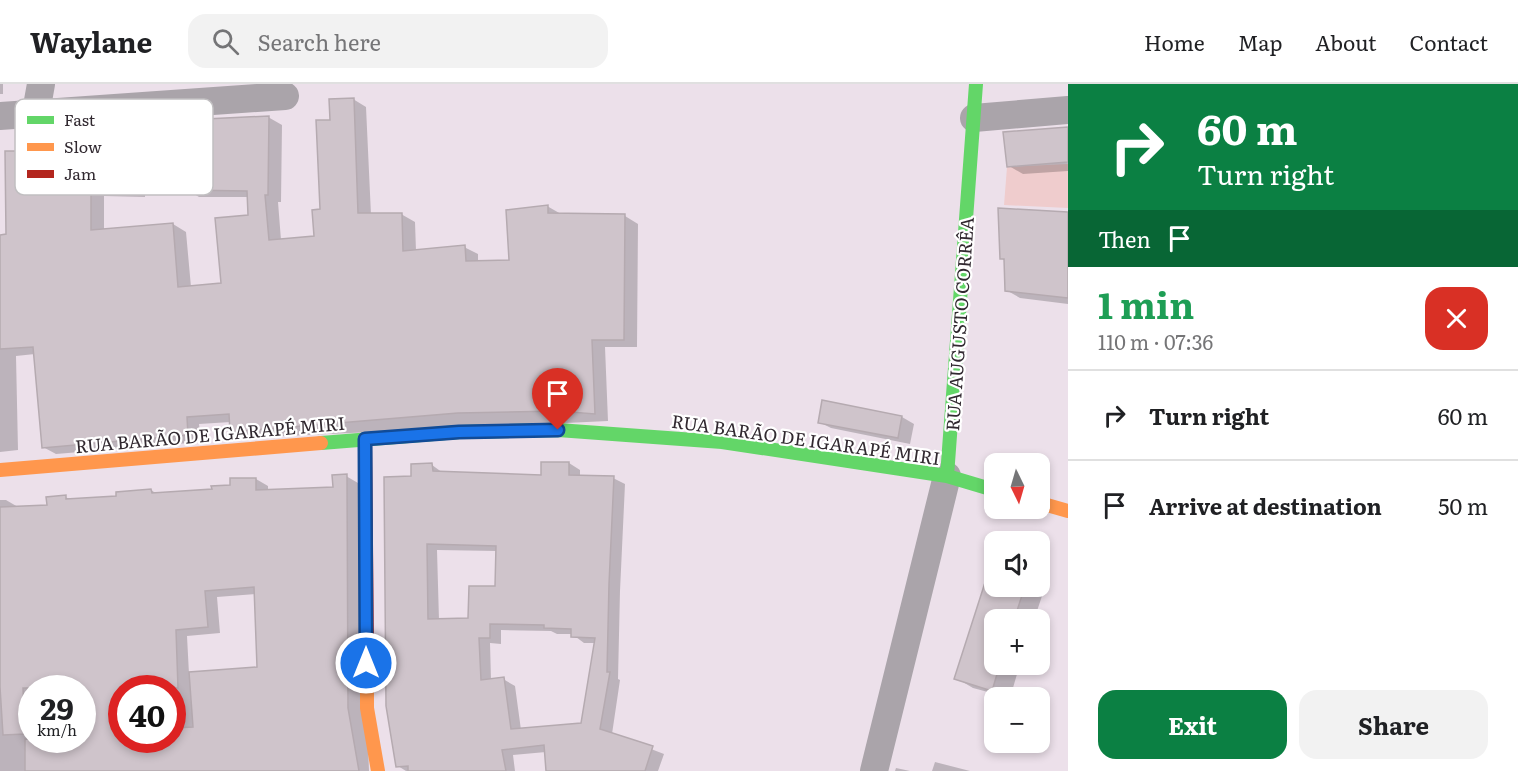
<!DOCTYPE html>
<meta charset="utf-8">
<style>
body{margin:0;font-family:Literata,serif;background:#f2f2f2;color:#202124;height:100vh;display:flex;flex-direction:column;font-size:22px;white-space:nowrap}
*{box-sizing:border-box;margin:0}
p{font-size:20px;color:#757577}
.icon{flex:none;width:33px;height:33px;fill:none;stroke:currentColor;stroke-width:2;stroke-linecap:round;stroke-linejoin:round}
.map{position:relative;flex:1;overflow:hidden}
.side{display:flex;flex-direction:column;background:#fff;width:450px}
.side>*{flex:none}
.top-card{background:#0b8043;color:#fff;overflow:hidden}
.needle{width:39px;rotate:175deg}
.controls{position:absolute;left:984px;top:369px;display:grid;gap:12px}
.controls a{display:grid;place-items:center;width:66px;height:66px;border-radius:12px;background:#fff;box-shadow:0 3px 9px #0003;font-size:30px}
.speed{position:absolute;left:18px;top:591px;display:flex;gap:12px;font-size:30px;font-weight:700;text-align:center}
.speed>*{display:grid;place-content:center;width:78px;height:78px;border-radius:50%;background:#fff;box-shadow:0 3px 9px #0003;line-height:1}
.speed small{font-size:15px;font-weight:400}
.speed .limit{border:9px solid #d22;background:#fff;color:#111}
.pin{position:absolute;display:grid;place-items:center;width:51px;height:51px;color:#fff;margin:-62px -26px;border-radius:50% 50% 50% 0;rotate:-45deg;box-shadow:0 0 6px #0007}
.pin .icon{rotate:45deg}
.me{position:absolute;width:66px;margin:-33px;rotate:0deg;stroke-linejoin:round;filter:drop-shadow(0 0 4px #0008)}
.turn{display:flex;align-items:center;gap:21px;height:126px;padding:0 30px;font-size:27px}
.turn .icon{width:78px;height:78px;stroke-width:2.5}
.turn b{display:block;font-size:42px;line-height:51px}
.then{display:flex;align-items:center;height:57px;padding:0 30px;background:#0003;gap:12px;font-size:22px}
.round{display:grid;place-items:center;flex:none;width:63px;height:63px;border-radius:18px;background:#f2f2f2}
.summary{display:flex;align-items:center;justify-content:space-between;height:102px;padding:0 30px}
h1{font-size:36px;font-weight:700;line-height:45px;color:#1e9e55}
.button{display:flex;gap:12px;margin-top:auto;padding:12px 30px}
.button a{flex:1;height:69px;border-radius:18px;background:#0b8043;color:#fff;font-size:24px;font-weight:700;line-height:69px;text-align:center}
.button a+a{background:#f2f2f2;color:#202124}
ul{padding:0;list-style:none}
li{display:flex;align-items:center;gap:18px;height:90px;padding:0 30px;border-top:2px solid #e0e0e0}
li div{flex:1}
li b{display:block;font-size:22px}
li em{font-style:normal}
header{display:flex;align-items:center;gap:36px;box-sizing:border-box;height:84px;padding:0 30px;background:#fff;border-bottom:2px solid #e0e0e0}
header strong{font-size:28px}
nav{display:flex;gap:33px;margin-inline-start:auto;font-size:21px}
.search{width:420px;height:54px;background:#f2f2f2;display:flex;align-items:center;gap:15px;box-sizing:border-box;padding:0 21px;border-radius:18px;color:#757577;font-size:22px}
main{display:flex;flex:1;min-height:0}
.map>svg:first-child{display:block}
.green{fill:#efcccd}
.shadow{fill:#0003;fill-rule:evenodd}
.building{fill:#cfc4cb;stroke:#b5aab0;stroke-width:1.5;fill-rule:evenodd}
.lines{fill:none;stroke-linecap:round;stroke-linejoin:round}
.street{stroke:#aaa4aa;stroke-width:28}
.fast{stroke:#63d668;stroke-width:14}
.slow{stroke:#ff974d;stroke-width:14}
.jam{stroke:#b3261e;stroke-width:14}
.route-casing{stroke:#114b97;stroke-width:15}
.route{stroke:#1a73e8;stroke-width:10}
.labels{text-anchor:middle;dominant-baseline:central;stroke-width:4.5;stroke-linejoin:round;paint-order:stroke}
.street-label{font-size:18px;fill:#312930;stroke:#fff}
.key{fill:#fff;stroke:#c1bfc1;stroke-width:1.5}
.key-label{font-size:16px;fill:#312930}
</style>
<header>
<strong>Waylane</strong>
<div class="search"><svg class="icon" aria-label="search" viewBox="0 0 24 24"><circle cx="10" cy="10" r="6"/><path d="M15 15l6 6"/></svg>Search here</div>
<nav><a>Home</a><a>Map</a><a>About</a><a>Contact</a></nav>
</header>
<main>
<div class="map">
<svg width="1068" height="687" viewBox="0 0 1068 687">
<rect width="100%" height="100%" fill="#ece0ea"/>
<!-- green -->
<path class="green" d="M1068 80V124L1004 121 1007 83Z"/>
<!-- shadow -->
<path class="shadow" d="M0 0H3V10H0Z
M353 15 366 23 371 131 401 130 415 138 416 167 464 163 478 170V179L511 177 547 122 561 130 625 132 638 140 637 263H605L608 337 245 354 232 347 231 338 199 340 201 358 56 370 43 363 35 270 16 272 18 366 0 368V152H7L52 68 98 64 132 52 146 60 145 113 104 112V147L173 140 186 148 191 203 223 201 249 133 248 113H199L186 105 268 33 282 41 281 118H278L281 156 316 153 332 37Z
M1068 44V87L1023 90 1009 82Z
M1068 129V220L1020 214 1006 206 1005 177 1001 174Z
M823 318 902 333 914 340 910 360 831 344 819 338Z
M569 379 580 386V393L613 394 625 400 620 507 618 595 620 596 612 650 664 670 658 687H548L546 668 513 671 515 687H406L398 682 413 393 432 381 443 389 543 393ZM437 466 497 467 496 504 470 535 439 536ZM501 546 551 547 557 550H572L584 559H595L582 640 521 646 515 602 503 595 491 596 490 559 501 560Z
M346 392 358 399 369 687H0V416H6L18 423 48 422 65 413 72 416 118 413 151 406 157 410 213 406 256 395 268 402V407L334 405ZM256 510 258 584 189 590 187 552 220 549 217 513ZM32 604H82V656H32ZM122 604H172V656H122Z
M993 478 994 502H1040V496L1046 500 1034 536H994V580H1020L1010 614 973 604 956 594Z
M935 678 970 687H932Z
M896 684 910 687H895Z"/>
<!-- building -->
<path class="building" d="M354 14 358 129H402L403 167 465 161 466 177 509 176 506 126 548 121V129L625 130 624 256H592L595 330 558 327 458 329 230 348 229 330 187 333 188 351 42 364 33 263 0 265V151L6 150 5 67H50V62L96 63V51H133L132 106H91V146L173 139 178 203 221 199 215 134 248 131 247 107 184 106 185 36 269 32 268 111H265L269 156 314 152 312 126 320 125 316 36H330L329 15Z
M1068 43V78L1007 83 1003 48Z
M998 124 1068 128V214L1005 207 1004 175H1000Z
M822 316 902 332 898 354 818 339Z
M541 378H569V391L614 392 609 500 607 588H610L600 645 653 662 645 687H546L544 661 502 666 506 687H408V682L396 683 386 622 384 393 411 392V380L432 379 433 387 541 391ZM427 460 496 462 495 502H469L468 534 428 535ZM490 540 544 541V544L571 545V553L595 554 581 639 511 645 504 593 481 596 479 554H490Z
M347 390 348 624 359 687H25V655L82 656V604H23L25 650 3 651 0 603V423L47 421 46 413 66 411V415L116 412V408L151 405 152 409 212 405 211 402 230 401V394H256V406L333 403 332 391ZM254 503 257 583 189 588 193 643 172 644V656H122V604H178L176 546 208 543 205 507Z
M990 483 994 484V502H1025L1014 536H994V580H1000L992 607 954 595Z"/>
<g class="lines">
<!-- street -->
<path class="street" d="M36 28 41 0
M0 32 285 12
M974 34 1068 26
M874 687 947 392"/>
<!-- fast -->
<path class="fast" d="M321 359 459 348 558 346 722 358 947 392 994 406
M947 392 976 0"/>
<!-- slow -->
<path class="slow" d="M0 386 321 359
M1040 419 1068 427
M367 563V624L378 687"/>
<!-- jam -->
<path class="jam" d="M365 355 367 563"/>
</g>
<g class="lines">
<defs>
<path id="route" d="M366 579 365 355 459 348 558 346"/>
</defs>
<!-- route casing -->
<use href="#route" class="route-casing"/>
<!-- route -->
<use href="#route" class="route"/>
</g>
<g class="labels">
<!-- street labels -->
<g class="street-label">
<text transform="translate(959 240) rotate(-86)">RUA AUGUSTO CORRÊA</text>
<text transform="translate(210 350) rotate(-5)">RUA BARÃO DE IGARAPÉ MIRI</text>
<text transform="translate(806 355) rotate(8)">RUA BARÃO DE IGARAPÉ MIRI</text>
</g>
</g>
<!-- legend -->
<rect x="15" y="15" width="198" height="96" rx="9" class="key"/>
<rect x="27" y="32" width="27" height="8" fill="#63d668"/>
<rect x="27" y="59" width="27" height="8" fill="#ff974d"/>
<rect x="27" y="86" width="27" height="8" fill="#b3261e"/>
<g class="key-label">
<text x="64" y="42">Fast</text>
<text x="64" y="69">Slow</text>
<text x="64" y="96">Jam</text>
</g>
</svg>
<div class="controls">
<a><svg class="needle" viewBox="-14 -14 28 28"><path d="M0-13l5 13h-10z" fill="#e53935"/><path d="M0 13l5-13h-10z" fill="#757577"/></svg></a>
<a><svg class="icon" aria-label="sound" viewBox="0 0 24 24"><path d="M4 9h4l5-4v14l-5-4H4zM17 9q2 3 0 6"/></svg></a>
<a>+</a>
<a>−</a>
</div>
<div class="speed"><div>29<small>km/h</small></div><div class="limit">40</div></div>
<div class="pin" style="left:558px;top:346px;background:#d93025"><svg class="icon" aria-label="arrive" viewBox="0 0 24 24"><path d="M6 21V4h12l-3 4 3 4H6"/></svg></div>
<svg class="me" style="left:366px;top:579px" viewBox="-20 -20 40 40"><circle r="17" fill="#1a73e8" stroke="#fff" stroke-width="3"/><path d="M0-11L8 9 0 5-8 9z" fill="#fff"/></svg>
</div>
<section class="side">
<div class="top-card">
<div class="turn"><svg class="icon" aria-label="right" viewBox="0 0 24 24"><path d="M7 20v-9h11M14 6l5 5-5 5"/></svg><div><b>60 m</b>Turn right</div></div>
<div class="then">Then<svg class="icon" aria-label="arrive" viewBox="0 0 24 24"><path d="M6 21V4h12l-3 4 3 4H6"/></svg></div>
</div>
<div class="summary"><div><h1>1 min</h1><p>110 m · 07:36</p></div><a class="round" style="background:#d93025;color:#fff"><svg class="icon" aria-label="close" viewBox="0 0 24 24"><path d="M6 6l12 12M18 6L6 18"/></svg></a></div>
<ul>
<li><svg class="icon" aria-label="right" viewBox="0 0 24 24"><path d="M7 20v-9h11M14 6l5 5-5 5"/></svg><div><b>Turn right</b></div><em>60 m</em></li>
<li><svg class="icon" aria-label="arrive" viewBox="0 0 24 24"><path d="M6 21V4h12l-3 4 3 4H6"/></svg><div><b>Arrive at destination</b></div><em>50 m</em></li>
</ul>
<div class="button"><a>Exit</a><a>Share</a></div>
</section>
</main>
